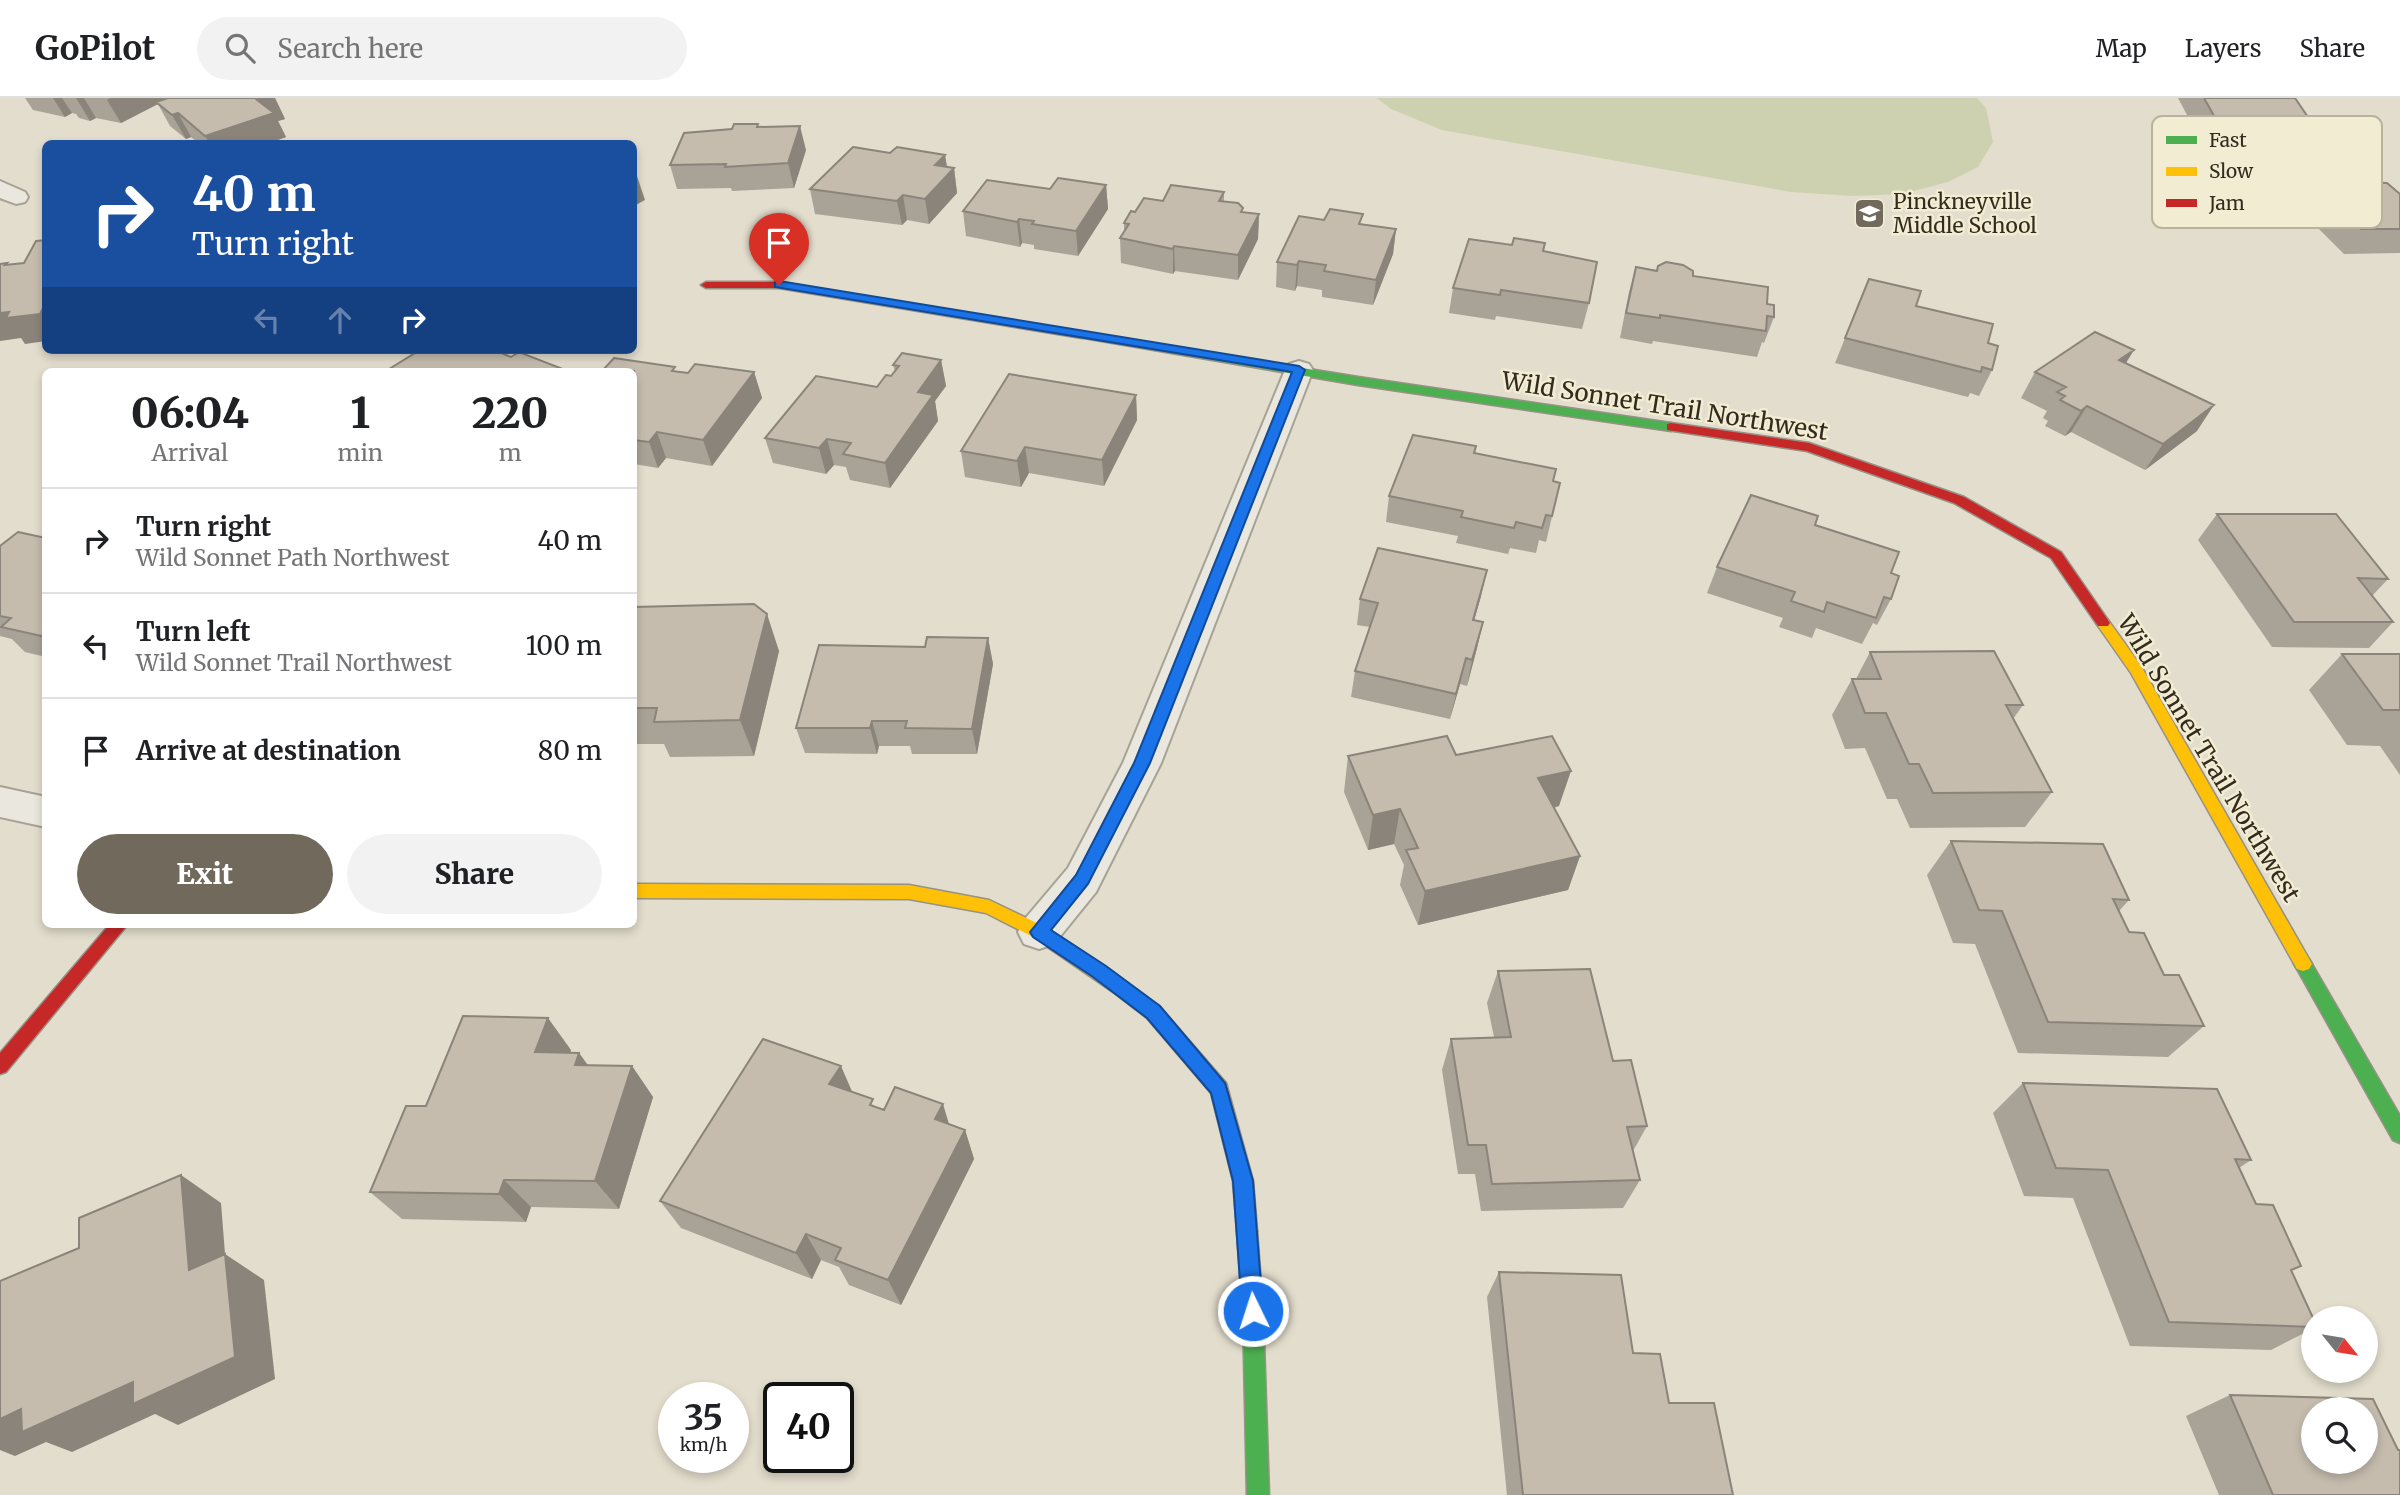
<!DOCTYPE html>
<style>
body{margin:0;font-family:Merriweather,serif;background:#f2f2f2;color:#202124;height:100vh;display:flex;flex-direction:column;font-size:26px;white-space:nowrap}
*{box-sizing:border-box;margin:0}
p{font-size:23px;color:#757577}
.icon{flex:none;width:38px;height:38px;fill:none;stroke:currentColor;stroke-width:2;stroke-linecap:round;stroke-linejoin:round}
.map{position:relative;flex:1;overflow:hidden}
.sheet{position:absolute;left:42px;top:270px;width:595px;height:560px;display:flex;flex-direction:column;background:#fff;border-radius:10px;box-shadow:0 4px 10px #0003}
.sheet>*{flex:none}
.banner{position:absolute;left:42px;top:42px;width:595px;height:214px;border-radius:10px;box-shadow:0 4px 10px #0003;background:#1a4fa0;color:#fff;overflow:hidden}
.needle{width:46px;rotate:120deg}
.tools{position:absolute;left:2301px;top:1208px;display:grid;gap:14px}
.tools a{display:grid;place-items:center;width:77px;height:77px;border-radius:50%;background:#fff;box-shadow:0 4px 10px #0003;font-size:35px}
.speed{position:absolute;left:658px;top:1284px;display:flex;gap:14px;font-size:35px;font-weight:700;text-align:center}
.speed>*{display:grid;place-content:center;width:91px;height:91px;border-radius:50%;background:#fff;box-shadow:0 4px 10px #0003;line-height:1}
.speed small{font-size:18px;font-weight:400}
.speed .limit{border:4px solid #111;border-radius:10px;background:#fff;color:#111}
.pin{position:absolute;display:grid;place-items:center;width:60px;height:60px;color:#fff;margin:-72px -30px;border-radius:50% 50% 50% 0;rotate:-45deg;box-shadow:0 0 7px #0007}
.pin .icon{rotate:45deg}
.me{position:absolute;width:77px;margin:-38px;rotate:356deg;stroke-linejoin:round;filter:drop-shadow(0 0 5px #0008)}
.turn{display:flex;align-items:center;gap:24px;height:147px;padding:0 35px;font-size:32px}
.turn .icon{width:91px;height:91px;stroke-width:2.5}
.turn b{display:block;font-size:49px;line-height:60px}
.lanes{display:flex;align-items:center;height:66px;padding:0 35px;background:#0003;justify-content:center;gap:35px;direction:ltr}
.lanes .off{opacity:.35}
.eta{display:flex;justify-content:space-evenly;align-items:center;height:119px;text-align:center}
.eta b{font-size:42px;font-weight:800;line-height:49px}
.button{display:flex;gap:14px;margin-top:auto;padding:14px 35px}
.button a{flex:1;height:80px;border-radius:42px;background:#71695c;color:#fff;font-size:28px;font-weight:800;line-height:80px;text-align:center}
.button a+a{background:#f2f2f2;color:#202124}
ul{padding:0;list-style:none}
li{display:flex;align-items:center;gap:21px;height:105px;padding:0 35px;border-top:2px solid #e0e0e0}
li div{flex:1}
li b{display:block;font-size:26px}
li em{font-style:normal}
header{display:flex;align-items:center;gap:42px;box-sizing:border-box;height:98px;padding:0 35px;background:#fff;border-bottom:2px solid #e0e0e0}
header strong{font-size:33px}
nav{display:flex;gap:38px;margin-inline-start:auto;font-size:24px}
.search{width:490px;height:63px;background:#f2f2f2;display:flex;align-items:center;gap:18px;box-sizing:border-box;padding:0 24px;border-radius:38px;color:#757577;font-size:26px}
.map>svg:first-child{display:block}
.green{fill:#ced1b0}
.lines{fill:none;stroke-linecap:round;stroke-linejoin:round}
.street-casing{stroke:#a7a296;stroke-width:4}
.fast-casing{stroke:#979186;stroke-width:3}
.slow-casing{stroke:#979186;stroke-width:3}
.jam-casing{stroke:#979186;stroke-width:3}
.street{fill:#eae7de;fill-rule:evenodd}
.fast{fill:#4caf50;fill-rule:evenodd}
.slow{fill:#ffc107;fill-rule:evenodd}
.jam{fill:#c62828;fill-rule:evenodd}
.wall{fill:#a9a296}
.shaded-wall{fill:#8a847a}
.building{fill:#c5bcae;stroke:#8a847a;stroke-width:2;fill-rule:evenodd}
.route{fill:#1a73e8;stroke:#114b97;stroke-width:2}
.labels{text-anchor:middle;dominant-baseline:central;stroke-width:5;stroke-linejoin:round;paint-order:stroke}
.far-poi-label{font-size:21px;fill:#342b1f;stroke:#f2ecd3;text-anchor:start}
.street-label{font-size:24px;fill:#342b1f;stroke:#f2ecd3}
.key{fill:#f2ecd3;stroke:#b9b29d;stroke-width:2}
.key-label{font-size:19px;fill:#342b1f}
</style>
<header>
<strong>GoPilot</strong>
<div class="search"><svg class="icon" aria-label="search" viewBox="0 0 24 24"><circle cx="10" cy="10" r="6"/><path d="M15 15l6 6"/></svg>Search here</div>
<nav><a>Map</a><a>Layers</a><a>Share</a></nav>
</header>
<div class="map">
<svg width="2400" height="1397" viewBox="0 0 2400 1397">
<rect width="100%" height="100%" fill="#e2ddcc"/>
<!-- green -->
<path class="green" d="M1377 0H1977L1986 10 1993 44 1978 69 1948 84 1902 96 1853 98 1791 94 1442 32 1391 11Z"/>
<g class="lines">
<defs>
<path id="street" d="M0 83 25 94 28 99 25 104 16 106 0 100Z
M1299 263 1309 266 1313 272 1161 665 1102 782 1096 794 1054 846 1039 851 1024 846 1018 834 1024 822 1068 770 1123 665 1285 272 1289 266Z
M0 689 46 699V729L0 719Z"/>
<path id="fast" d="M1082 234 1358 279 1671 325 1677 329 1671 333 1358 287 1078 239 1076 237Z
M2303 859 2309 861 2400 1018V1045L2393 1042 2297 871 2294 866 2297 861Z
M1247 1123 1254 1126 1257 1133 1263 1213 1269 1397H1247L1243 1213 1237 1133 1240 1126Z"/>
<path id="slow" d="M2103 520 2108 522 2141 568 2309 861 2312 866 2309 871 2303 873 2297 871 2131 575 2096 525Z
M634 786 909 787 989 802 1045 829 1128 886 1131 891 1128 896 1122 899 1116 896 1033 839 986 815 909 801 634 800Z"/>
<path id="jam" d="M779 184 1082 234 1088 237 1082 240 779 190H706L701 187 706 184Z
M1671 325 1809 345 1964 399 2061 454 2110 525 2108 528H2098L2051 460 1954 405 1807 353 1667 332V326Z
M110 826H128L6 974 0 976V955Z
M1122 883 1159 908 1226 985 1253 1083 1257 1133 1254 1140 1247 1143 1240 1140 1237 1133 1233 1083 1211 995 1147 920 1116 896 1113 891 1116 886Z"/>
</defs>
<!-- street casing -->
<use href="#street" class="street-casing"/>
<!-- fast casing -->
<use href="#fast" class="fast-casing"/>
<!-- slow casing -->
<use href="#slow" class="slow-casing"/>
<!-- jam casing -->
<use href="#jam" class="jam-casing"/>
<!-- street -->
<use href="#street" class="street"/>
<!-- fast -->
<use href="#fast" class="fast"/>
<!-- slow -->
<use href="#slow" class="slow"/>
<!-- jam -->
<use href="#jam" class="jam"/>
</g>
<!-- wall -->
<path class="wall" d="M25 0H275L285 21 278 23 286 39 267 46H199L191 39 186 41 170 28 158 6 121 25 96 20 90 23 79 20 76 16 72 15 65 19 33 12Z
M2178 0H2295L2316 31 2301 55 2204 49Z
M759 29 806 52 794 90 732 93 731 90 677 91 670 67Z
M890 55 945 57 947 69 954 70 957 95 929 126 907 122 902 127 815 116 810 91Z
M2310 82 2400 96V155L2344 156 2294 106Z
M1106 87 1108 111 1078 158 1034 151V147L1022 145 1020 149 966 138 963 113 1050 91Z
M1224 94V103L1243 114 1259 116 1258 141 1238 182 1175 173 1173 176 1121 165 1120 140 1124 133V125L1135 114 1163 103Z
M1362 127 1396 131 1393 156 1373 207 1322 199V192L1297 188 1295 193 1276 189 1277 164Z
M1543 153 1589 205 1582 231 1496 218 1495 222 1449 215 1453 190Z
M1658 168 1693 178 1767 206 1774 219 1764 245 1762 244 1757 259 1653 243 1652 246 1620 240 1629 194 1636 169 1657 172Z
M1869 181 1916 208 1988 245 1992 272 1979 298 1970 295 1968 299 1835 265Z
M941 262 946 288 935 303 938 323 890 390 850 382 846 369 834 367 826 376 773 365 765 340 877 289 891 278 895 273 893 267Z
M2126 266 2197 333 2145 372 2071 334 2065 338 2045 328 2048 323 2043 320 2047 313 2021 300 2035 274Z
M634 273H677L688 275 754 274 762 300 712 368 666 360 658 370 634 366Z
M1136 297 1137 322 1104 388 1029 375 1021 389 965 379 961 353Z
M1476 348 1475 356 1553 383 1560 385 1546 444 1539 442 1536 455 1510 450 1508 456 1456 445 1458 438 1386 424 1389 398Z
M2217 416 2388 481 2372 498 2393 524 2369 550 2272 549 2198 442Z
M1815 427 1891 475V501L1877 527 1873 525 1862 546 1816 530 1812 540 1779 529 1783 520 1707 495 1717 469Z
M46 440V559L25 554 12 541 0 538V448Z
M1481 498 1474 522 1483 524 1477 550 1467 588 1460 586 1450 621 1351 599 1355 573 1370 529 1357 527 1360 501Z
M634 509 779 553 754 658 670 659 664 646H634Z
M988 540 993 566 977 656H912L910 648H879L877 656 805 655 796 630 925 549Z
M1870 554 2023 607 2013 621 2052 694 2025 729 1910 730 1897 701H1887L1865 650 1845 651 1832 617 1852 581H1856Z
M2342 556H2400V677L2380 648 2347 647 2309 592Z
M1456 657 1559 708 1554 710 1580 758 1568 792 1418 827 1400 787 1404 767 1394 746 1368 752 1344 694 1348 658Z
M1951 743 2129 802 2119 813 2129 834 2204 928 2168 959 2018 955 1975 846 1953 845 1927 777Z
M1498 873 1613 963 1647 1028 1633 1053 1640 1082 1623 1110 1481 1113 1475 1076H1458L1442 972 1451 941 1494 939 1487 905Z
M571 952 570 955H579L588 968H632L653 999 619 1111 531 1109 526 1124 402 1121 370 1094 426 1008Z
M2023 985 2251 1062 2239 1070 2256 1106 2301 1168 2291 1173 2314 1222V1230L2271 1252 2130 1248 2073 1100 2024 1098 1993 1015Z
M852 994 876 1009 949 1026 965 1032 974 1061 901 1207 849 1187 839 1169 821 1162 812 1181 681 1130 660 1103Z
M1499 1174 1633 1255 1733 1397H1507L1487 1199Z
M2230 1297 2398 1352 2400 1397H2219L2186 1318Z"/>
<!-- shaded-wall -->
<path class="shaded-wall" d="M53 0H62L72 15 65 19Z
M76 0H84L96 20 90 23Z
M110 0H169L156 4 158 6 121 25 107 2Z
M264 0H275L285 21 278 23 286 39 267 46H210L205 38 257 2Z
M178 15 191 39 186 41 172 17Z
M800 28 806 52 794 90 788 65Z
M945 57 948 76 954 70 957 95 929 126 925 101 935 67Z
M637 78 645 102 634 108V79Z
M1106 87 1108 111 1078 158 1076 133Z
M903 97 907 122 902 127 897 103Z
M1259 116 1258 141 1238 182V157Z
M1019 121 1022 145 1020 149 1017 124Z
M1396 131 1393 156 1373 207 1376 182Z
M1174 148 1175 173 1173 176V151Z
M1299 163 1297 188 1295 193 1297 167Z
M46 204V243L25 246 21 240 0 243V215Z
M2134 252 2118 278 2119 262Z
M941 262 946 288 935 303 938 323 890 390 885 365 918 294Z
M754 274 762 300 712 368 703 342Z
M1136 297 1137 322 1104 388 1102 362Z
M2214 307 2197 333 2145 372 2163 346Z
M2087 308 2071 334 2065 338 2081 313Z
M657 334 666 360 658 370 649 344Z
M827 341 834 367 826 376 819 350Z
M1025 349 1029 375 1021 389 1017 363Z
M1487 472 1481 498 1467 548 1473 522Z
M767 516 779 553 754 658 740 622Z
M1483 524 1477 550 1467 588 1472 562Z
M988 540 993 566 977 656 972 631Z
M1466 560 1460 586 1450 621 1456 596Z
M872 623 879 648 877 656 870 630Z
M1571 673 1559 708 1528 715 1538 680Z
M1400 711 1394 746 1368 752 1373 717Z
M1580 758 1568 792 1418 827 1425 793Z
M548 920 571 952 559 985 535 954Z
M579 955 602 986 575 967Z
M632 968 653 999 619 1111 595 1083Z
M841 968 854 998 829 986Z
M943 1006 952 1036 935 1021Z
M965 1032 974 1061 901 1207 888 1182Z
M181 1077 221 1105 225 1156 264 1182 275 1281 178 1327 155 1316 72 1354 46 1344 15 1358 0 1352V1321L189 1172Z
M504 1082 531 1109 526 1124 499 1096Z
M806 1136 821 1162 812 1181 796 1155Z"/>
<!-- building -->
<path class="building" d="M168 0H264L257 2 274 15 205 38 178 15 172 17 156 4Z
M2204 0H2295L2316 31 2218 25Z
M734 26H758L757 29 800 28 788 65 725 69 726 66 670 67 684 35 732 31Z
M853 49 890 55 897 49 945 57 935 67 954 70 925 101 903 97 897 103 810 91Z
M1058 80 1106 87 1076 133 1032 126 1034 123 1019 121 1017 124 963 113 987 82 1050 91Z
M2310 82 2387 85 2400 96V131H2361Z
M1171 87 1224 94 1219 103 1238 105 1243 110 1241 114 1259 116 1238 157 1174 148 1173 151 1120 140 1129 126 1124 125 1131 113 1135 114 1144 100 1163 103Z
M1330 111 1363 116 1359 126 1396 131 1376 182 1324 173 1326 167 1299 163 1297 167 1277 164 1299 118 1324 122Z
M1514 140 1545 145 1543 153 1597 164 1589 205 1501 192 1500 197 1453 190 1469 141 1512 147Z
M46 142V204L40 216 6 220 9 214 0 215V166L7 165 5 167 24 165 36 143Z
M1666 164 1683 167 1693 173V178L1768 189 1767 206 1774 207V219L1767 218 1766 233 1660 217V220L1626 215 1636 169 1657 173 1658 168Z
M1869 181 1921 193 1916 208 1993 226 1988 245 1998 248 1992 272 1982 269 1981 274 1845 240Z
M2095 234 2134 252 2119 262 2214 307 2163 346 2087 308 2081 313 2060 302 2065 298 2057 294 2066 289 2035 274Z
M420 252H494L511 259 519 254 560 270 555 273H386Z
M902 255 941 262 918 294 933 297 885 365 843 356 851 345 827 341 819 350 765 340 816 278 877 289 886 277 891 278 899 268 893 267Z
M614 260 675 269 672 273 688 275 695 266 754 274 703 342 657 334 649 344 634 342V273H602Z
M1009 276 1136 297 1102 362 1025 349 1017 363 961 353Z
M1413 337 1476 348 1474 355 1556 371 1553 383 1560 385 1552 418 1546 417 1542 430 1516 424 1514 430 1461 419 1463 413 1389 398Z
M1751 397 1818 418 1815 427 1899 454 1891 475 1899 478 1891 501 1884 499 1876 520 1827 504 1824 514 1791 503 1795 494 1717 469Z
M2217 416H2336L2388 481 2358 480 2393 524H2294Z
M18 434 46 440V539L1 529 11 520 0 518V448Z
M1378 450 1487 472 1473 522 1483 524 1472 562 1466 560 1456 596 1355 573 1378 505 1360 501Z
M754 506 767 516 740 622 654 624 657 610H634V509Z
M927 539 988 540 972 631 905 630 907 623H872L870 630H796L819 547 925 549Z
M1994 553 2023 607H2006L2052 694 1933 695 1919 666H1909L1886 615H1865L1852 581H1881L1870 554Z
M2342 556H2400V612H2383Z
M1447 638 1456 657 1552 638 1571 673 1538 680 1580 758 1425 793 1406 752 1418 750 1400 711 1373 717 1348 658Z
M1951 743 2103 746 2129 802 2113 801 2129 834 2144 835 2164 877H2179L2204 928 2048 924 2002 813 1979 812Z
M1590 871 1613 963 1631 962 1647 1028 1627 1029 1640 1082 1492 1086 1486 1047H1468L1451 941 1511 939 1498 873Z
M463 918 548 920 535 954 579 955 575 967 632 968 595 1083 504 1082 499 1096 370 1094 406 1008H426Z
M763 941 841 968 829 986 873 1001 870 1007 884 1012 895 989 943 1006 935 1021 965 1032 888 1182 835 1162 841 1150 806 1136 796 1155 660 1103Z
M2023 985 2217 991 2251 1062 2235 1061 2256 1106 2273 1107 2301 1168 2291 1172 2314 1222V1229L2169 1224 2108 1072 2056 1070Z
M181 1077 189 1172 225 1156 235 1259 133 1306V1284L22 1334 21 1311 0 1321V1183L79 1150V1120Z
M1499 1174 1621 1177 1633 1255 1660 1256 1669 1305H1714L1733 1397H1523Z
M2230 1297 2373 1301 2398 1352H2400V1397H2273ZM2314 1311H2366V1363H2314Z"/>
<!-- route -->
<path class="route" d="M779 183 1299 268 1305 272 1150 665 1088 786 1051 832 1106 868 1160 908 1225 985 1253 1083 1263 1213 1260 1221 1253 1224 1245 1221 1242 1213 1233 1083 1211 995 1147 920 1093 879 1033 839 1030 834 1076 777 1134 665 1292 274 775 189V184Z"/>
<!-- icons -->
<defs>
<symbol id="school-square" viewBox="-11 -11 22 22"><rect x="-9" y="-9" width="18" height="18" rx="4" fill="#71695c" stroke="#f2ecd3"/><path d="M0-5L7-2L0 1L-7-2ZM-4 1L0 2.5L4 1V4Q0 6-4 4Z" fill="#fff"/></symbol>
</defs>
<g fill-rule="evenodd">
<use href="#school-square" x="1852" y="98" width="35" height="35"/>
</g>
<g class="labels">
<!-- far-poi labels -->
<g class="far-poi-label">
<text x="1893" y="103">Pinckneyville<tspan x="1893" dy="24">Middle School</tspan></text>
</g>
<!-- street labels -->
<g class="street-label">
<text transform="translate(1665 308) rotate(9)">Wild Sonnet Trail Northwest</text>
<text transform="translate(2209 660) rotate(59)">Wild Sonnet Trail Northwest</text>
</g>
</g>
<!-- legend -->
<rect x="2152" y="18" width="230" height="112" rx="10" class="key"/>
<rect x="2166" y="38" width="31" height="8" fill="#4caf50"/>
<rect x="2166" y="69" width="31" height="9" fill="#ffc107"/>
<rect x="2166" y="101" width="31" height="8" fill="#c62828"/>
<g class="key-label">
<text x="2209" y="49">Fast</text>
<text x="2209" y="80">Slow</text>
<text x="2209" y="112">Jam</text>
</g>
</svg>
<div class="tools">
<a><svg class="needle" viewBox="-14 -14 28 28"><path d="M0-13l5 13h-10z" fill="#e53935"/><path d="M0 13l5-13h-10z" fill="#757577"/></svg></a>
<a><svg class="icon" aria-label="search" viewBox="0 0 24 24"><circle cx="10" cy="10" r="6"/><path d="M15 15l6 6"/></svg></a>
</div>
<div class="speed"><div>35<small>km/h</small></div><div class="limit">40</div></div>
<div class="pin" style="left:779px;top:187px;background:#d93025"><svg class="icon" aria-label="arrive" viewBox="0 0 24 24"><path d="M6 21V4h12l-3 4 3 4H6"/></svg></div>
<svg class="me" style="left:1253px;top:1213px" viewBox="-20 -20 40 40"><circle r="17" fill="#1a73e8" stroke="#fff" stroke-width="3"/><path d="M0-11L8 9 0 5-8 9z" fill="#fff"/></svg>
<div class="banner">
<div class="turn"><svg class="icon" aria-label="right" viewBox="0 0 24 24"><path d="M7 20v-9h11M14 6l5 5-5 5"/></svg><div><b>40 m</b>Turn right</div></div>
<div class="lanes"><svg class="icon off" aria-label="left" viewBox="0 0 24 24"><path d="M17 20v-9H6M10 6l-5 5 5 5"/></svg><svg class="icon off" aria-label="ahead" viewBox="0 0 24 24"><path d="M12 20V5M6 11l6-6 6 6"/></svg><svg class="icon" aria-label="right" viewBox="0 0 24 24"><path d="M7 20v-9h11M14 6l5 5-5 5"/></svg></div>
</div>
<section class="sheet">
<div class="eta">
<div><b>06:04</b><p>Arrival</p></div>
<div><b>1</b><p>min</p></div>
<div><b>220</b><p>m</p></div>
</div>
<ul>
<li><svg class="icon" aria-label="right" viewBox="0 0 24 24"><path d="M7 20v-9h11M14 6l5 5-5 5"/></svg><div><b>Turn right</b><p>Wild Sonnet Path Northwest</p></div><em>40 m</em></li>
<li><svg class="icon" aria-label="left" viewBox="0 0 24 24"><path d="M17 20v-9H6M10 6l-5 5 5 5"/></svg><div><b>Turn left</b><p>Wild Sonnet Trail Northwest</p></div><em>100 m</em></li>
<li><svg class="icon" aria-label="arrive" viewBox="0 0 24 24"><path d="M6 21V4h12l-3 4 3 4H6"/></svg><div><b>Arrive at destination</b></div><em>80 m</em></li>
</ul>
<div class="button"><a>Exit</a><a>Share</a></div>
</section>
</div>
